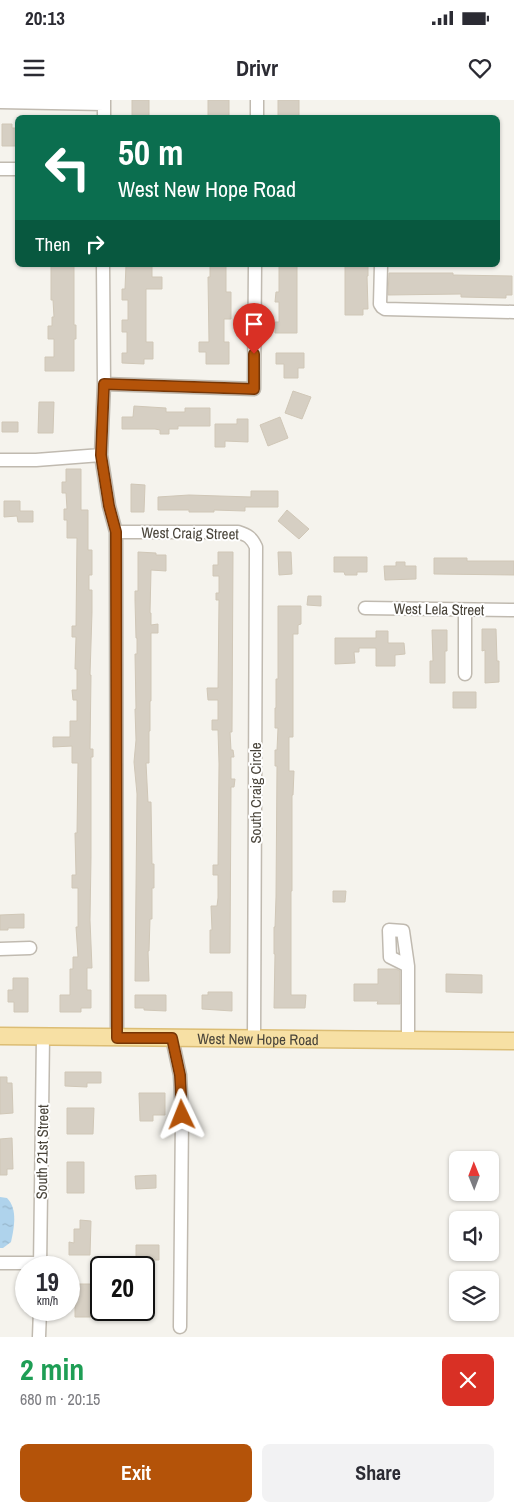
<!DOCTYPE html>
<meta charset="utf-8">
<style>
body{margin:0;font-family:"Archivo Narrow",sans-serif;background:#f2f2f3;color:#2b2b33;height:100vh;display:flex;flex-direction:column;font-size:19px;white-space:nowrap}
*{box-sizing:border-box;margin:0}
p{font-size:16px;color:#7c7c81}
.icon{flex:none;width:28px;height:28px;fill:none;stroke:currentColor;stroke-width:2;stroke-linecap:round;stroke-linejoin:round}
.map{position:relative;height:1237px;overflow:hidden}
.drawer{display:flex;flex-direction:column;background:#fff;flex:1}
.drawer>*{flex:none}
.banner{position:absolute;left:15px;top:15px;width:485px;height:152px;border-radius:8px;box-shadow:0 1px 4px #0004;background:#0b6e4f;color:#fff;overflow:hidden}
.needle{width:32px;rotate:359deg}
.fabs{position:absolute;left:449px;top:1051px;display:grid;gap:10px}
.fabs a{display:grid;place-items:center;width:50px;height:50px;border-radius:8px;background:#fff;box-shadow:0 1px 4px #0004;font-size:25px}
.speed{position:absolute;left:15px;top:1156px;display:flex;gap:10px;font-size:25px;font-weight:700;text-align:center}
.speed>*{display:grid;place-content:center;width:65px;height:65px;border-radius:50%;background:#fff;box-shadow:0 1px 4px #0004;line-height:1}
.speed small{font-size:12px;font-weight:400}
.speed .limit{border:2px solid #111;border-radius:8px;background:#fff;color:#111}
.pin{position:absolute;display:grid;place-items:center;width:42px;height:42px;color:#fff;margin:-51px -21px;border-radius:50% 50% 50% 0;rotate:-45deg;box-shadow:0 0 5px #0007}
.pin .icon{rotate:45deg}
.me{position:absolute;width:55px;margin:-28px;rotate:358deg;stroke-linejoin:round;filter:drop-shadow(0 0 4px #0008)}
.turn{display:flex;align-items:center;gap:18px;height:105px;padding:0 20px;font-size:22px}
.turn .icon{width:65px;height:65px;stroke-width:2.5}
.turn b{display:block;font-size:35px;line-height:42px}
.then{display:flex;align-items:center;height:48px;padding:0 20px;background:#0003;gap:10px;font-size:19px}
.round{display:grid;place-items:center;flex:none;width:52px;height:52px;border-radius:8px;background:#f2f2f3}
.summary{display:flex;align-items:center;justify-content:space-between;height:85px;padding:0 20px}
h1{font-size:30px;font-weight:800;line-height:38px;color:#1e9e55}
.action{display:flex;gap:10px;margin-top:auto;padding:10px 20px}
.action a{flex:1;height:58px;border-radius:8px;background:#b45309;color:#fff;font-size:20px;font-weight:800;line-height:58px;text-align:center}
.action a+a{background:#f2f2f3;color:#2b2b33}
.status{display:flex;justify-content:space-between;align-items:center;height:35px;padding:0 25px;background:#fff;direction:ltr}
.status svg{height:14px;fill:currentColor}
header{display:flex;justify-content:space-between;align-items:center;height:65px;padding:0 20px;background:#fff;font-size:22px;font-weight:800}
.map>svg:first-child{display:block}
.water{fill:url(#water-ripples)}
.building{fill:#d6cfc3;stroke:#d0c7b7}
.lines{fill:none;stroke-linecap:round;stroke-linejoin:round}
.minor-casing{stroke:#c0bab0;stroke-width:15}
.major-casing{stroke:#dcbd74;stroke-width:19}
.minor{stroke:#fff;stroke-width:12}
.major{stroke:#f7e0a4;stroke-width:16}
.route-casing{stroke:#753606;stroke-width:12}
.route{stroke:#b45309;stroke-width:9}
.labels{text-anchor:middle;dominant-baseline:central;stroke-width:4;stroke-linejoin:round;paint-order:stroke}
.street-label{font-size:15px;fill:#49443a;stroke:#fff}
</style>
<div class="status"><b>20:13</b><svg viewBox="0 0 49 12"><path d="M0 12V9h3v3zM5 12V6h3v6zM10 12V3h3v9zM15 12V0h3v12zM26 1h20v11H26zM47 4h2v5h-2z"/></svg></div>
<header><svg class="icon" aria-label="menu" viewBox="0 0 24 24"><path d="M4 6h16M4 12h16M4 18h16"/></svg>Drivr<svg class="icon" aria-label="heart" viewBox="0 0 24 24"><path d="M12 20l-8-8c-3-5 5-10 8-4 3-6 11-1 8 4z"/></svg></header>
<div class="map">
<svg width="514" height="1237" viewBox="0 0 514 1237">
<defs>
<pattern id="water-ripples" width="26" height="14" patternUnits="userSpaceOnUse" patternTransform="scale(1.25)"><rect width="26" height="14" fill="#afd3ec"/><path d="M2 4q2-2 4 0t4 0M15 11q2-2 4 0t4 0" fill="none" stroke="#98b6cb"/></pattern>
</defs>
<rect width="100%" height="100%" fill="#f5f3ed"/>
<!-- water -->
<path class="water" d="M0 1097 7 1098C18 1109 14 1128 11 1142L3 1148H0Z"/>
<!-- building -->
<path class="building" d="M132 0H149V18H132Z
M208 0H229V17H208Z
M278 0H299V18L278 17Z
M2 24H12V28H18V46H2Z
M51 165H74V225H76V239H74V271H45V257H54V239H48V226H52V217H54L53 200H51Z
M126 165H152V177H162V189H146V242H153V259H144V264L122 263V253H127V232H122V220H128V200H122V189H125Z
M210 165H226V192H231V219H224V242H229V264H206V252H199V242H209L208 177H210Z
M279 165H297V233H275V222H279V202H275L276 192H279Z
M345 165H368V176H367L368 209H363V215H345Z
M389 173H453V175L512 176V195H506V198L461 197V194L388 195Z
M276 253H304V268H298V278H284V264H276Z
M293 291 311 297 302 319 285 313Z
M39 302H54L53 333H38Z
M134 306 166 308V312H185V308H210V326H178V329H169V334H160V330L155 329H122V317H133Z
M280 317 288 338 268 346 260 325Z
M237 319H248V342L225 341V347H215V324H237Z
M2 322H18V332H2Z
M66 369H81V410H88V450H92V475H89V490H92V512L90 575H91L90 649H93V657H91V757L90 820 92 868H87V890H91V908H81V912H60V895H70V869H73V857H78L76 827H78V788H72V775H76L75 733H77L78 663H72V646L53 647V637H70V621H77V600H73L72 590H77V569H75L76 537H72V526H76L77 438H67V420H64V409H67L66 393H62V382H66Z
M131 384 145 385 144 412H131Z
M251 391H278V407H245V411L214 410V412H189V410H158V397L189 395 251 397Z
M4 401H20V411H33V422H18L17 416 4 417Z
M287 410 309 429 299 439 278 421Z
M138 452 156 453V455H166V471L151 470 150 513H151V525L158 524V533H151V601H150V631H149V663H146L148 702H151L152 764H154V788H152V819H150L149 851H148L149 881H135L137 694 134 662 136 640 135 609H136L135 554H137V538H136L135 500V491H138Z
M218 452H233L232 632H230L231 650H233L234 657H231V679H235L234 687H231L230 853H210V830H212L211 806H217L218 798V775H213V765H218L219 664 218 630H212V620H218V600H208L207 588H218L219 500H216V493H219V476H213V465H218Z
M278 452H291L292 474 279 475Z
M334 457H367V472H357V475H345L344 472H334Z
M434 458H467V461H514V475L434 474Z
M396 462H405V466H416V479L385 480 384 466H396Z
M308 496H321V506L307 505Z
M278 506H301V524L298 525V534H293V637H289V671H294L293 695H292V791H291V895H306L305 908H274L275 854H274V827H275L276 797 277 666H275V650H277L278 628H275V608H276V579H278Z
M482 529H496L497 561H499V582L485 583V550L482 551Z
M432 530H447V551H445V583H430V561H433Z
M376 531H388V543H404L405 554 395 555V566H376V548H359V552H354L355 563 335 564V538H376Z
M453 592H476V608H453Z
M333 791H346L345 802H333Z
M24 814V828H8V830H0V815Z
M378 869H396L400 871V904H377L378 901H354V884H378Z
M446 874 482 875V893L446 892Z
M13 878H28V912H14V902H8V890H13Z
M208 892H232V911L202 909V895H208Z
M135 895H166V911L144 910V908H135Z
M65 972H101V983H87V987L65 986Z
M0 977H7V983H12L13 1013 0 1014Z
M139 993H165V1015H153V1021H140Z
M67 1008H94L93 1034H67Z
M12 1038 13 1069H7V1075H0V1039Z
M67 1062H84V1093H67Z
M156 1075V1088L136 1089 135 1076Z
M80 1120 91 1121 90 1155H69V1142L74 1143V1129H80Z
M136 1145H159V1160H136Z
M75 1184H101V1209H94V1217H75Z"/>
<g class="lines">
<defs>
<path id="minor" d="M0 2 104 4
M104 18V0
M257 18V0
M0 69H18
M103 165 104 284 101 355 109 406 116 432 117 938
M381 165 380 204 382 207 385 209 514 212
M104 284 254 289 255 165
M0 360H36L101 355
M116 432H238C248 435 252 438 256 447L254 939
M365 508 514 510
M465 510V574
M0 849 30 848
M408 866 390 857 389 830 403 831 408 866V940
M172 938 180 975 182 1015 180 1227
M0 1163H40
M40 1168 43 936
M39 1237 40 1210"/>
<g id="major">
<path id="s1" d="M0 936 514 941"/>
</g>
</defs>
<!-- minor casing -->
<use href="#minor" class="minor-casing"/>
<!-- major casing -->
<use href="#major" class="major-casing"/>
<!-- minor -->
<use href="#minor" class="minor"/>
<!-- major -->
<use href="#major" class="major"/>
</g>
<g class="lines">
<defs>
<path id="route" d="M182 1015 180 975 172 938H117L116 432 109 406 101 355 104 284 254 289V254"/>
</defs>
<!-- route casing -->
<use href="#route" class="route-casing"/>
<!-- route -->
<use href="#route" class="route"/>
</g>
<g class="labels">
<!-- street labels -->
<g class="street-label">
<text transform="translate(190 433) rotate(1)">West Craig Street</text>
<text transform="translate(439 509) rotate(1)">West Lela Street</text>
<text transform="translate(255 693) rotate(-90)">South Craig Circle</text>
<text stroke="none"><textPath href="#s1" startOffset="258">West New Hope Road</textPath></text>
<text transform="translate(42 1052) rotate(-89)">South 21st Street</text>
</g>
</g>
</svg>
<div class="fabs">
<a><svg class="needle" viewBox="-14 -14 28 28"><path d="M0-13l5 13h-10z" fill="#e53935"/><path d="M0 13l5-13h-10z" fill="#7c7c81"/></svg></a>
<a><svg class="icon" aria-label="sound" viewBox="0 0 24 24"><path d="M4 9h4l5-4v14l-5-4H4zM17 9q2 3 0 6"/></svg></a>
<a><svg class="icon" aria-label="layers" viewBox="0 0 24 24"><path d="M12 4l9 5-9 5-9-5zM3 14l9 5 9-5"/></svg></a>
</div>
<div class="speed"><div>19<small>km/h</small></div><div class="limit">20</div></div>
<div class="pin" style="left:254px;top:254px;background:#d93025"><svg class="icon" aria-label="arrive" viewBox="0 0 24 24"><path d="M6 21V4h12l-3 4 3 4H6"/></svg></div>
<svg class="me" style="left:182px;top:1015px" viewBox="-20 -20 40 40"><path d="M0-17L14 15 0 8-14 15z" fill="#b45309" stroke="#fff" stroke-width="4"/></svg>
<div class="banner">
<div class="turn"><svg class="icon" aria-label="left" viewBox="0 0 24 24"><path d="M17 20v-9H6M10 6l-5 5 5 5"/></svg><div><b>50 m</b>West New Hope Road</div></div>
<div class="then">Then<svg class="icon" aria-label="right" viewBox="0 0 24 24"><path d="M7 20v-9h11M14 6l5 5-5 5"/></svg></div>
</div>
</div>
<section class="drawer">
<div class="summary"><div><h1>2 min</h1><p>680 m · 20:15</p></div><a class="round" style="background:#d93025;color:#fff"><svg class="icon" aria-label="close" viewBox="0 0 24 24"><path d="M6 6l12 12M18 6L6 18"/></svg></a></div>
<div class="action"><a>Exit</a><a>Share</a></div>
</section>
